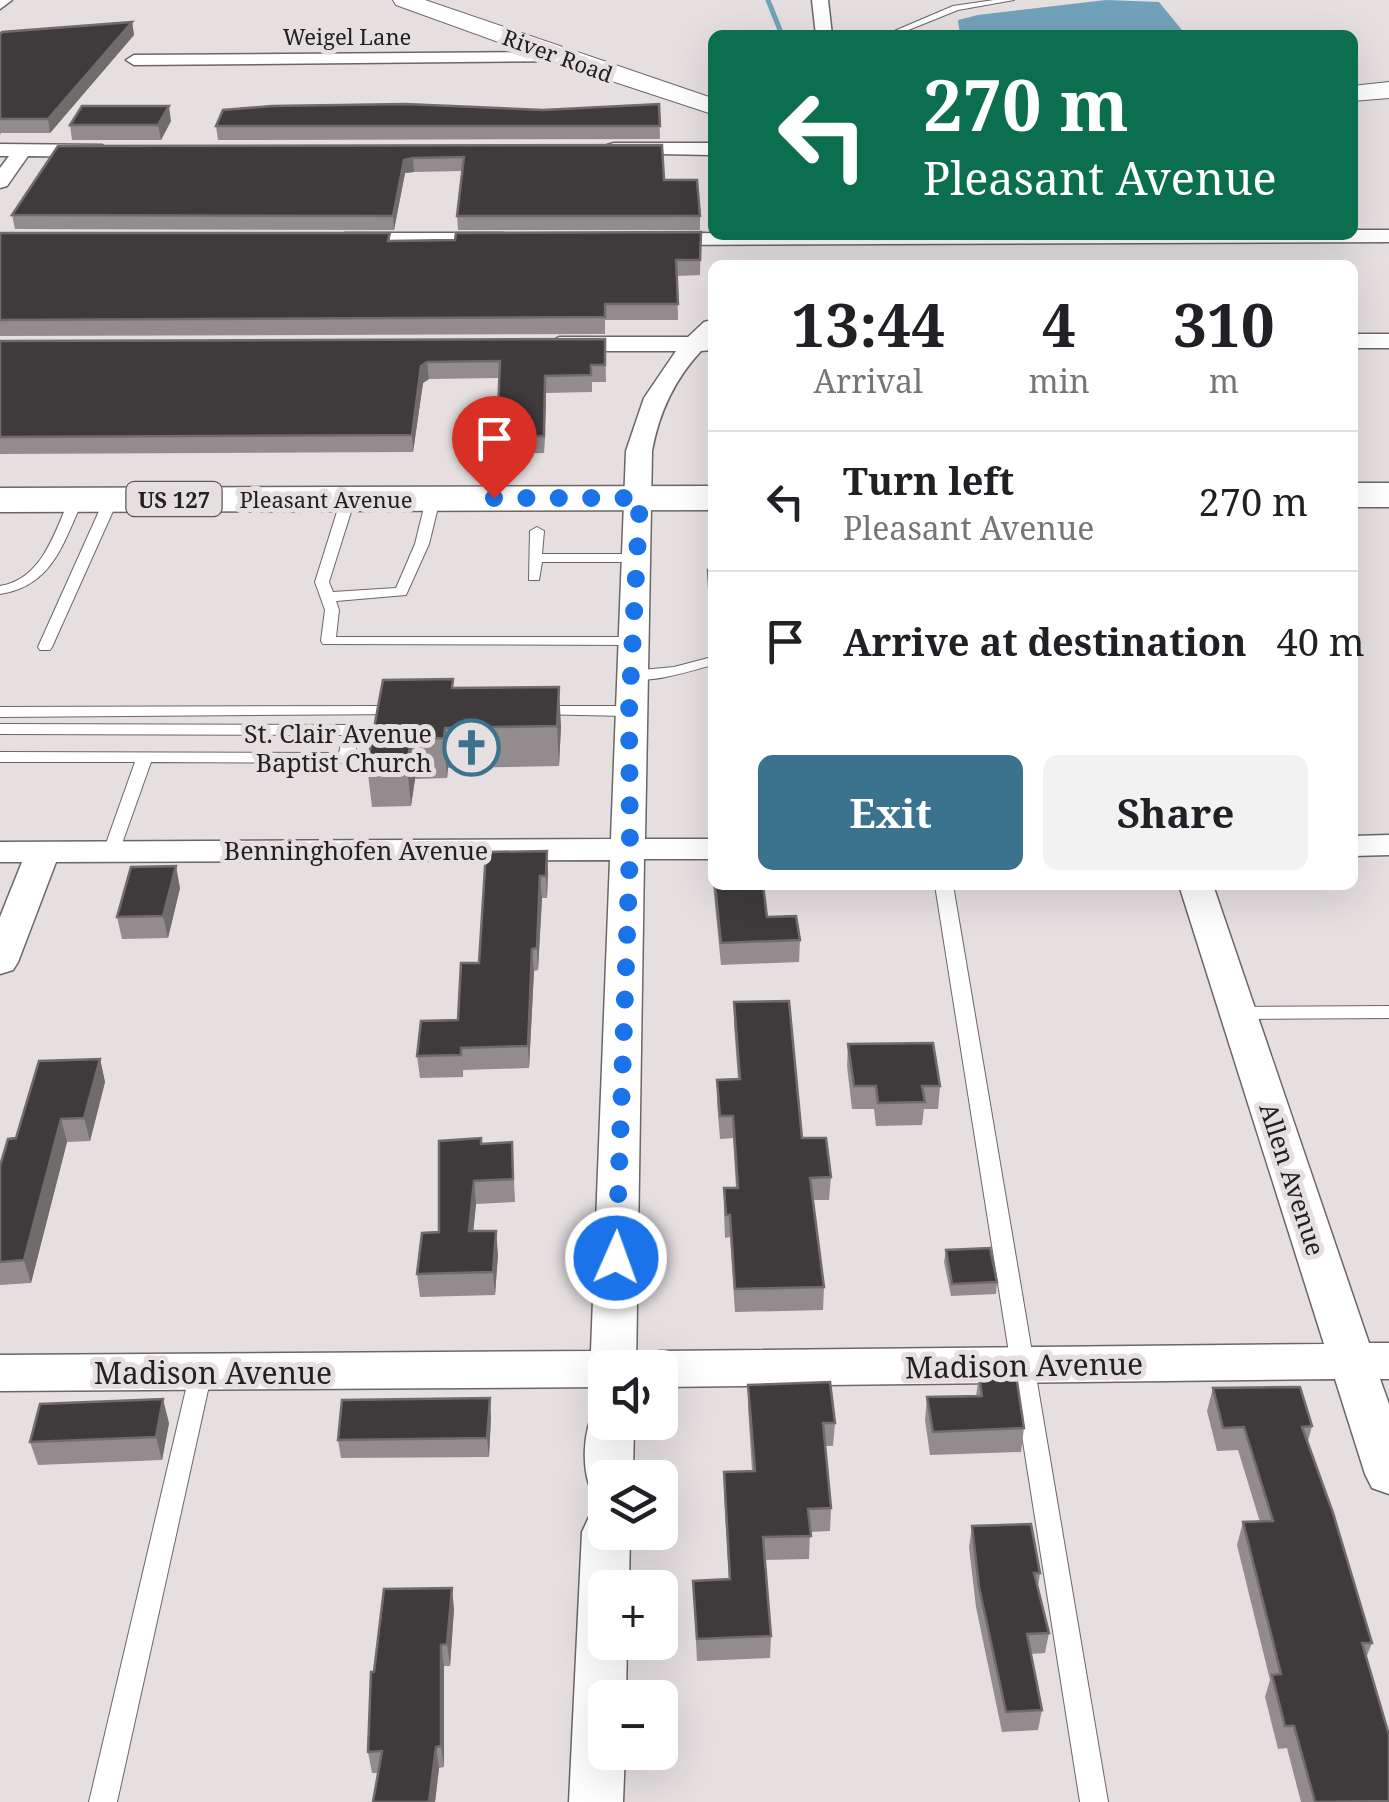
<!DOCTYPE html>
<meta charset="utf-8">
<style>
body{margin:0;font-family:"Noto Serif",serif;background:#f2f2f2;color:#202124;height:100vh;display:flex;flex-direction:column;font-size:38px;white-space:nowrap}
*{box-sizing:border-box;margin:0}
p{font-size:32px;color:#757577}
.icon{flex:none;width:55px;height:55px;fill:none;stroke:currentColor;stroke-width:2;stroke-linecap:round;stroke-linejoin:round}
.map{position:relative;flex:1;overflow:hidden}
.sheet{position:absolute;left:708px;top:260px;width:650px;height:630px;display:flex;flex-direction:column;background:#fff;border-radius:15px;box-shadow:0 10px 40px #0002}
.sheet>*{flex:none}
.banner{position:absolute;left:708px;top:30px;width:650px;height:210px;border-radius:15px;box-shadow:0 10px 40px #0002;background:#0b6e4f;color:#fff;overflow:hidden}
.buttons{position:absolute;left:588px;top:1350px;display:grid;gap:20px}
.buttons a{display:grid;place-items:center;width:90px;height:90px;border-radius:15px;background:#fff;box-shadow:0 10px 40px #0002;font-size:50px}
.pin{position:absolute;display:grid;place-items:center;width:85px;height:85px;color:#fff;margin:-102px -42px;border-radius:50% 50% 50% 0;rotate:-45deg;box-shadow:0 0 10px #0007}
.pin .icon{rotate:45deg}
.me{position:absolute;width:110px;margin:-55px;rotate:2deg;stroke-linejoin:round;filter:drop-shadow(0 0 8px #0008)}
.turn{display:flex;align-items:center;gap:35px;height:210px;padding:0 50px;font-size:45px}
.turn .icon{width:130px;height:130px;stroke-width:2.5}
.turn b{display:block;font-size:70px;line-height:85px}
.eta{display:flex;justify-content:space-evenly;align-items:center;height:170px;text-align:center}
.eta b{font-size:60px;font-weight:700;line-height:70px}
.button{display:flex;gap:20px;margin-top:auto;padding:20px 50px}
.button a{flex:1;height:115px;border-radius:15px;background:#3b728d;color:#fff;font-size:40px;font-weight:700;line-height:115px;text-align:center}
.button a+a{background:#f2f2f2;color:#202124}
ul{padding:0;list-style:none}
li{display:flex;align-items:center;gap:30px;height:140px;padding:0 50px;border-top:2px solid #e0e0e0}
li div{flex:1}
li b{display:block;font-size:38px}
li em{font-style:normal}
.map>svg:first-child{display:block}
.water{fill:#72a2bb}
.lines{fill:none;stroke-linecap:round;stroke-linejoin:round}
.stream{stroke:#72a2bb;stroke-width:5}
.lane-casing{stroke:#6c6667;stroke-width:2}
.street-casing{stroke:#6c6667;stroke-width:3}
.secondary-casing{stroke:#6c6667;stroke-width:2}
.primary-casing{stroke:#6c6667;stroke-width:3}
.lane{fill:#fff;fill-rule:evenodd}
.street{fill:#fff;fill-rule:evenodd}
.secondary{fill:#fff;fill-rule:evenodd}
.primary{fill:#fff;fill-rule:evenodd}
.wall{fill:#928c8e}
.shaded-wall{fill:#716c6c}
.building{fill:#3f3a3b;stroke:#716c6c;stroke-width:2.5}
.route{stroke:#1a73e8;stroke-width:18;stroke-dasharray:0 32.4}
.labels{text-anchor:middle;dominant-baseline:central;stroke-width:10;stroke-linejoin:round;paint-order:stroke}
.far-street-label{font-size:22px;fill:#222020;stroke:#e5dfe0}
.shield{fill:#e5dfe0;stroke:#5c595a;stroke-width:2.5}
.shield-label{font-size:22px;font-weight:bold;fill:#222020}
.poi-label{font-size:25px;fill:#222020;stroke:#e5dfe0;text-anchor:end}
.street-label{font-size:25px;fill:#222020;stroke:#e5dfe0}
.near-street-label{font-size:30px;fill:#222020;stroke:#e5dfe0}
</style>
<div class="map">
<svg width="1389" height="1802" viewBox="0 0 1389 1802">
<rect width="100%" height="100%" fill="#e5dfe0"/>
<!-- water -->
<path class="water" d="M1106 0 1159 2 1186 35H960L958 20 978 15Z"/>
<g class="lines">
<!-- stream -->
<path class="stream" d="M768 0 782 35"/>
<defs>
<path id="lane" d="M994 0H1014L958 10 896 35H885L953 6Z
M348 495 355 499 329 582 333 592 396 588 415 544 426 499 433 495 440 499 429 544 406 595 336 601 339 610 336 637H633L640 641 633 645 323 644 321 641 325 610 315 582 341 499Z
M76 496 83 500C63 543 53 586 0 594V586C42 579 54 534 69 500Z
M111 496 118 500 52 647 50 650H40L38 647 104 500Z
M537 527 544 531 542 554H637L644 558 637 562H542L539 580H529L530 531Z
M712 657V665C691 671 641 687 623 676L631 671 674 667Z
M399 706 407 711 404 714 0 717V707Z
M535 706H629L637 711 629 716 530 714 527 711Z
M0 724 352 725 360 730 354 758 346 763 151 762 119 852 111 857 103 852 135 762H0V752L339 753 343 735 0 734Z
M935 885H953L1108 1802H1080Z
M1389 1006V1018L1238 1019 1229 1013 1238 1007Z
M201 1363 209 1366 212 1372 117 1802H89L190 1372 193 1366Z"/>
<path id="street" d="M0 0H12L0 9Z
M812 0H828L832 35H816Z
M562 52 570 57 568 61 134 65 126 60 134 55Z
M614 143H712V155L607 153V145Z
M0 144 102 145 111 151 102 157 28 156 7 186 0 188V168L9 156H0Z
M1352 230H1389V242L655 245 645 239 655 233 1352 235Z
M345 233H503L513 239 503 245 338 243 335 239Z
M712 320V350L701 351C674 380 659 413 652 451L645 839H712V859H644L636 1368H605V1387L0 1391V1355L591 1351 610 860 56 862 18 962 13 970 0 974V917L22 862H0V842L611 839 626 451 644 398 676 351H559L548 344 559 337H688L704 322Z
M1352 334H1389V348H1352Z
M1389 835V855L1352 856V836Z
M1179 885H1213L1369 1343H1389V1379H1380L1389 1404V1494L1372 1488 1365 1474 1335 1379 660 1387V1368H638L644 1356 660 1351 1324 1344Z
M605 1405V1422H634L633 1478H605V1496L592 1492C581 1469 583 1431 595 1409Z
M605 1512V1532H630L629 1588H605V1642H627L626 1698H605V1752H625L623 1802H569L582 1532 589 1517Z"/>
<path id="secondary" d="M393 0H425L712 98V114L554 62 396 5Z
M1389 82V98L1352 101V86Z"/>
<path id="primary" d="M1352 483H1389V507H1352Z
M712 486V510L0 512V488Z"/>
</defs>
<!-- lane casing -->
<use href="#lane" class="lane-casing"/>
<!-- street casing -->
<use href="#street" class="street-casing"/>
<!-- secondary casing -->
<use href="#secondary" class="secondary-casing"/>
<!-- primary casing -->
<use href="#primary" class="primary-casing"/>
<!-- lane -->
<use href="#lane" class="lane"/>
<!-- street -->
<use href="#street" class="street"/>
<!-- secondary -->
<use href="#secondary" class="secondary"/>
<!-- primary -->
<use href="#primary" class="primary"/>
</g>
<!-- wall -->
<path class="wall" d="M132 22 134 35 50 133H1L0 135V34Z
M659 104 660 139 218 140 216 126Z
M171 121 161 140H72L70 125Z
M662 145 664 180 700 216V230H458L457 216 462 171 414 172 405 173 394 230 15 229 12 215 58 146Z
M701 232 700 275 677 276 678 320H605V334L0 336V233H390V241Z
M605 339 606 382H592V392L546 393 544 453 498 454 497 437 499 378 429 379 423 383 413 452 0 454V341Z
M708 570H712V630H710L708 599Z
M453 688 561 726 559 766 448 768 447 778 415 779 411 806 372 807 367 766Z
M486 852 548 872 547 898H542L538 970 534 971 529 1068 463 1070V1077L420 1078 417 1056 458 1020 479 963Z
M713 885H763L767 917 800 940 799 962 721 965Z
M180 888 168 938 122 939 117 917Z
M734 1002 802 1138 831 1177 829 1200H813L824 1287 823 1310 735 1312 730 1237 725 1238 724 1211V1188H736L733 1138 720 1139 717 1102V1080L738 1079 734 1025Z
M848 1044 940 1086 938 1109H924L922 1125 876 1126 874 1109H852L847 1066Z
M100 1059 105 1082 90 1141 67 1142 31 1283 0 1285V1166L16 1138Z
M512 1142 515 1202 476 1204 473 1231 498 1254 495 1295 420 1297 417 1274 482 1144Z
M946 1250 997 1282 996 1294 951 1296 944 1262Z
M979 1376 1024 1428 1021 1452 930 1455 925 1420 927 1397 976 1396Z
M748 1385 835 1423 833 1446H825L831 1508 830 1531 810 1532 809 1559 764 1560 771 1636 770 1658 697 1661 693 1581 729 1579 724 1495V1472L752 1471 748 1408Z
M1213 1388 1312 1426 1308 1441 1372 1643 1366 1658 1389 1802H1301L1287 1748 1278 1749 1265 1697 1270 1680 1237 1545 1243 1522H1260L1238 1450 1217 1451 1207 1411Z
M491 1417 489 1457 341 1458 338 1440Z
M169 1423 162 1460 38 1465 30 1442Z
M972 1526 1040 1573 1038 1587 1049 1633 1045 1653 1031 1654 1042 1710 1038 1730 1002 1732 976 1607 969 1547Z
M454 1609 450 1666H444V1767L439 1768 435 1802H373L378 1773H372L368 1752 374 1672Z"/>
<!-- shaded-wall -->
<path class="shaded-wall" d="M132 22 134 35 50 133 48 119Z
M169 106 171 121 161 140 158 125Z
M413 158 414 172 405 173 394 230 393 216 404 160Z
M427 362 429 379 423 383 413 452 412 435 421 366Z
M545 376 546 393 544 453V436Z
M559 687 561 726 559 766 557 726Z
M445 728 448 768 447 778 444 738Z
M411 739 415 779 411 806 407 766Z
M547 851 548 872 547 898 546 876Z
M176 866 180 888 168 938 163 916Z
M540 876 542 898 538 970 537 948Z
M532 949 534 971 529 1068 528 1046Z
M100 1059 105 1082 90 1141 84 1118Z
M61 1119 67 1142 31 1283 24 1260Z
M474 1181 476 1204 471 1254 469 1231Z
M496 1231 498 1254 495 1295 493 1272Z
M490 1398 491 1417 489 1457 487 1438Z
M163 1399 169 1423 162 1460 156 1437Z
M452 1588 454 1609 450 1666 447 1644Z
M441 1645 444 1666V1767L441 1746Z
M436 1747 439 1768 435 1802H429Z"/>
<!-- building -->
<path class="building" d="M132 22 48 119H0V34L2 32Z
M405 104 543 110 659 104 660 126H216L223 110 272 106Z
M82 106H169L158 125H70Z
M662 145 664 180H697L700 216H457L464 157 413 158 404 160 393 216 12 215 58 146Z
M701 232 700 260H676L678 304H605V317L0 320V233H390L388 241 455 240 456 233Z
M605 339V365H591V375L545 376 544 436 497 437 500 361 427 362 421 366 412 435 0 437V341Z
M708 570H712V601H710Z
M453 679 452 688 559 687 557 726 445 728 444 738 411 739 407 766H367L383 680Z
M547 851 546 876H540L537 948 532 949 528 1046 461 1048V1055L417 1056 421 1021 458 1020 461 963H479L486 852Z
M176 866 163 916 117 917 131 867Z
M715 885H763L767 917 796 916 800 940 721 943Z
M789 1001 802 1138H826L831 1177 810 1178 824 1287 735 1289 730 1215H726L724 1188H738L733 1116H720L717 1080 740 1079 734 1002Z
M933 1043 940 1086H922L925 1102 878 1103 876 1086H854L848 1044Z
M100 1059 84 1118 61 1119 24 1260 0 1262V1166L8 1139 16 1138 39 1061Z
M481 1138V1144L512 1142 513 1179 474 1181 469 1231H496L493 1272 417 1274 422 1233 439 1232V1141Z
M990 1248 997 1282 952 1284 946 1250Z
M1016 1375 1024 1428 933 1432 927 1397 982 1396 979 1376Z
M830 1382 835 1423H823L831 1508 808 1509 811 1536 763 1537 771 1636 697 1639 693 1581 730 1579 724 1472 755 1471 748 1385Z
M1300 1387 1312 1426 1302 1427 1333 1513 1372 1643H1362L1389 1735V1801L1315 1802 1294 1726H1285L1272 1675 1281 1674 1243 1522 1273 1521 1244 1427 1223 1428 1213 1388Z
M490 1398 487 1438 338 1440 342 1400Z
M163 1399 156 1437 30 1442 40 1404Z
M1031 1524 1040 1573H1034L1049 1633 1027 1634 1042 1710 1006 1712 979 1587 972 1526Z
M452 1588 447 1644 441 1645V1746L436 1747 429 1802H373L382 1751 368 1752 371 1672H374L384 1589Z"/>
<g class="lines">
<!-- route -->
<path class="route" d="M494 498H640L629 711 630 849 616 1258"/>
</g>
<!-- icons -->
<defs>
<symbol id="church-ring" viewBox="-11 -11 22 22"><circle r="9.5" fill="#e5dfe0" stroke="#3b728d" stroke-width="1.5"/><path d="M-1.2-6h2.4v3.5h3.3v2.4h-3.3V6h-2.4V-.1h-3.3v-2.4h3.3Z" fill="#3b728d"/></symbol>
</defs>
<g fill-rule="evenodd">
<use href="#church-ring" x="440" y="716" width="63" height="63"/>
</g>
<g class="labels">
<!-- far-street labels -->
<g class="far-street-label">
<text x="347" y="36">Weigel Lane</text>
<text transform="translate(558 55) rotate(20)">River Road</text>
<text x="326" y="499">Pleasant Avenue</text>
</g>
<!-- shield labels -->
<rect class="shield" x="126.5" y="482" width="95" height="34" rx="8"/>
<g class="shield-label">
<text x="174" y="499">US 127</text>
</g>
<!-- poi labels -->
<g class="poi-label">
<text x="432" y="733">St. Clair Avenue<tspan x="432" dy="29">Baptist Church</tspan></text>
</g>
<!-- street labels -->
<g class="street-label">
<text x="356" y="850">Benninghofen Avenue</text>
<text transform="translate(1293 1179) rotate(72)">Allen Avenue</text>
</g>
<!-- near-street labels -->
<g class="near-street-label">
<text transform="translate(1024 1365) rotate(-1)">Madison Avenue</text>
<text x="213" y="1372">Madison Avenue</text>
</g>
</g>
</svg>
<div class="buttons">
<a><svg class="icon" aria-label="sound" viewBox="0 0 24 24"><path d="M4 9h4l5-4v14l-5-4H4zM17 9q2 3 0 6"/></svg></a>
<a><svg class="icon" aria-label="layers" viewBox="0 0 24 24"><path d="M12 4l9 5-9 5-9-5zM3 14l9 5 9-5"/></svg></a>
<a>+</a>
<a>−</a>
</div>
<div class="pin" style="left:494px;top:498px;background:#d93025"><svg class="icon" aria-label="arrive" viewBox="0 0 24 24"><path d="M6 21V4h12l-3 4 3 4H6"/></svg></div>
<svg class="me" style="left:616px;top:1258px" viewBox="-20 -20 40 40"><circle r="17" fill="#1a73e8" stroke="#fff" stroke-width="3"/><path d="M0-11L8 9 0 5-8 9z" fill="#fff"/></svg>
<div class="banner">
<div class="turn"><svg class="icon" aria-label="left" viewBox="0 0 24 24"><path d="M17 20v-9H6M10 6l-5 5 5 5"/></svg><div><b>270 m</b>Pleasant Avenue</div></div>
</div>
<section class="sheet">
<div class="eta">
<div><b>13:44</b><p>Arrival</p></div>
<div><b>4</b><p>min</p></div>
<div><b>310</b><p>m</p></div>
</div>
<ul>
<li><svg class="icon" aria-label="left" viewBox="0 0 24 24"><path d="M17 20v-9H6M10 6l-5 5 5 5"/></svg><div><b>Turn left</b><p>Pleasant Avenue</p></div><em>270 m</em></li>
<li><svg class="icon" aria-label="arrive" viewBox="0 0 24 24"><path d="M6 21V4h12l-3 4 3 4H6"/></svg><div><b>Arrive at destination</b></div><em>40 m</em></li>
</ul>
<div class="button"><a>Exit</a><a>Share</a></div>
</section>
</div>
